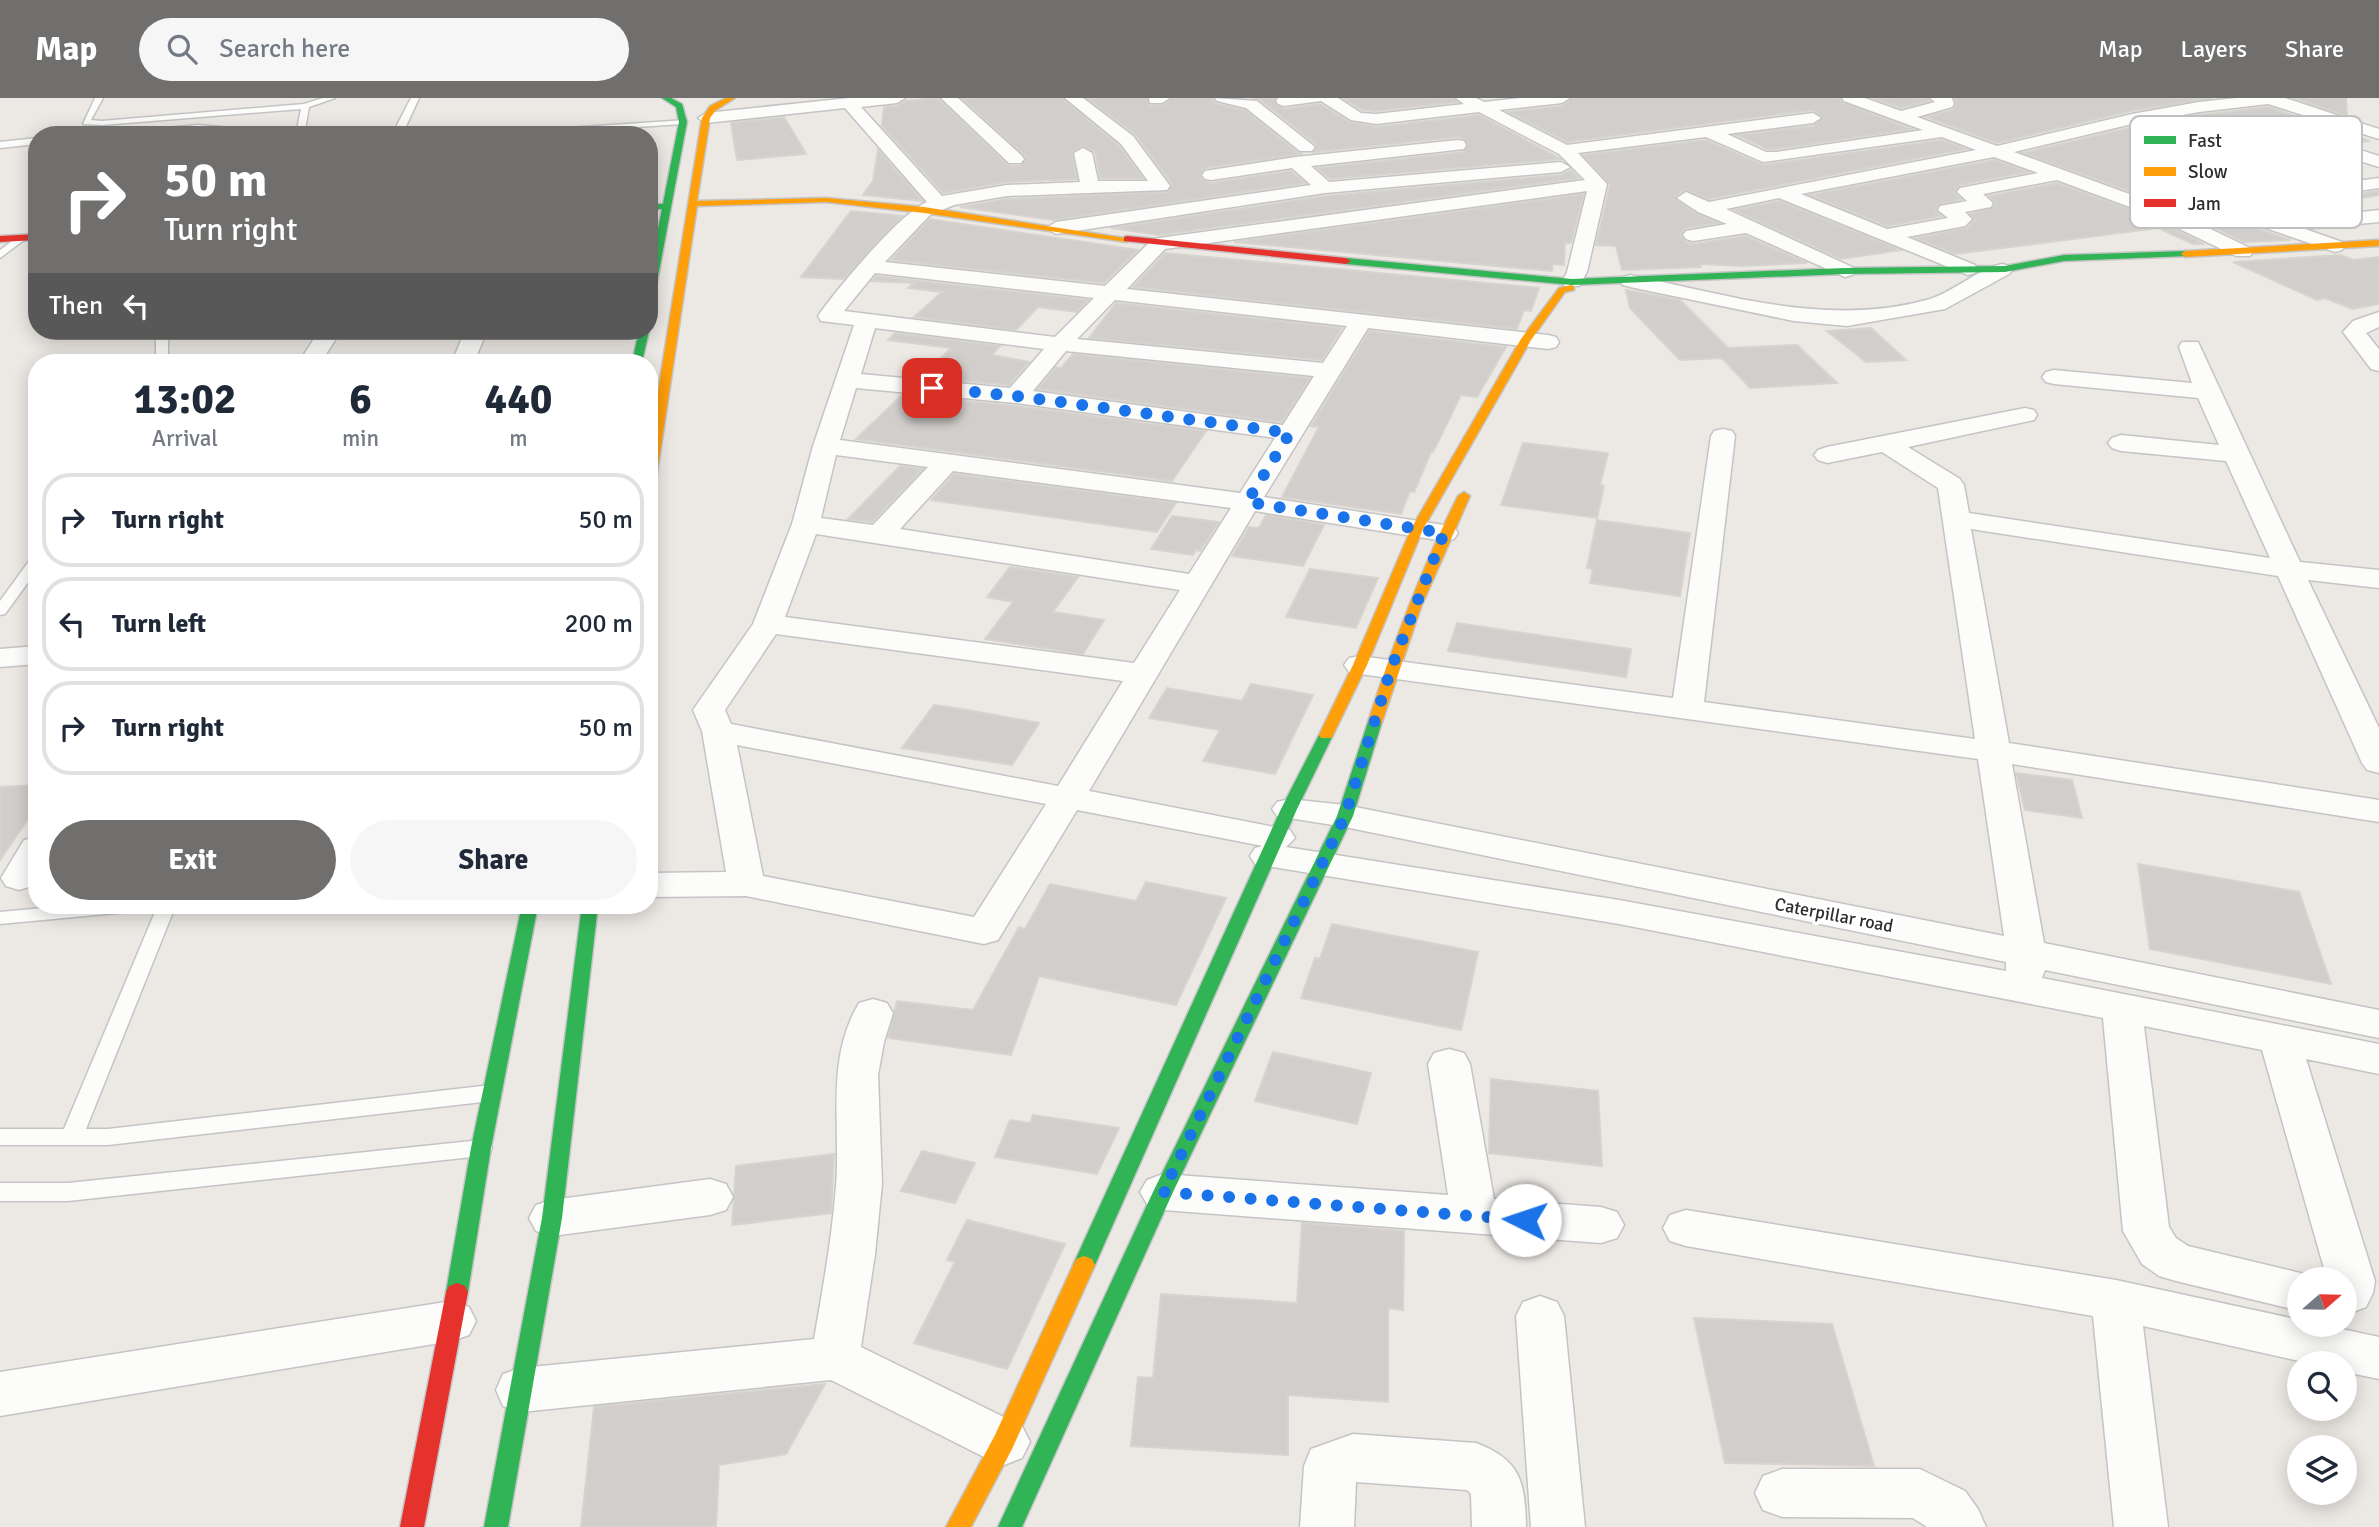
<!DOCTYPE html>
<style>
body{margin:0;font-family:Signika,sans-serif;background:#f6f6f7;color:#1f2937;height:100vh;display:flex;flex-direction:column;font-size:26px;white-space:nowrap}
*{box-sizing:border-box;margin:0}
p{font-size:23px;color:#747a83}
.icon{flex:none;width:38px;height:38px;fill:none;stroke:currentColor;stroke-width:2;stroke-linecap:round;stroke-linejoin:round}
.map{position:relative;flex:1;overflow:hidden}
.drawer{position:absolute;left:28px;top:256px;width:630px;height:560px;display:flex;flex-direction:column;background:#fff;border-radius:28px;box-shadow:0 4px 18px #0003}
.drawer>*{flex:none}
.guide{position:absolute;left:28px;top:28px;width:630px;height:214px;border-radius:28px;box-shadow:0 4px 18px #0003;background:#706f6e;color:#fff;overflow:hidden}
.needle{width:46px;rotate:70deg}
.controls{position:absolute;left:2287px;top:1169px;display:grid;gap:14px}
.controls a{display:grid;place-items:center;width:70px;height:70px;border-radius:50%;background:#fff;box-shadow:0 4px 18px #0003;font-size:35px}
.pin{position:absolute;display:grid;place-items:center;width:60px;height:60px;color:#fff;margin:-30px;border-radius:14px;box-shadow:0 4px 10px #0006}
.me{position:absolute;width:77px;margin:-38px;rotate:274deg;stroke-linejoin:round;filter:drop-shadow(0 0 5px #0008)}
.turn{display:flex;align-items:center;gap:24px;height:147px;padding:0 21px;font-size:32px}
.turn .icon{width:91px;height:91px;stroke-width:2.5}
.turn b{display:block;font-size:49px;line-height:60px}
.then{display:flex;align-items:center;height:66px;padding:0 21px;background:#0003;gap:14px;font-size:26px}
.eta{display:flex;justify-content:space-evenly;align-items:center;height:119px;text-align:center}
.eta b{font-size:42px;font-weight:700;line-height:49px}
.primary-button{display:flex;gap:14px;margin-top:auto;padding:14px 21px}
.primary-button a{flex:1;height:80px;border-radius:42px;background:#706f6e;color:#fff;font-size:28px;font-weight:700;line-height:80px;text-align:center}
.primary-button a+a{background:#f6f6f7;color:#1f2937}
ul{padding:0;list-style:none}
li{display:flex;align-items:center;gap:21px;height:94px;margin:0 14px 10px;padding:0 7px;border:4px solid #e0e1e3;border-radius:28px}
li div{flex:1}
li b{display:block;font-size:26px}
li em{font-style:normal}
header{display:flex;align-items:center;gap:42px;box-sizing:border-box;height:98px;padding:0 35px;background:#706f6e;color:#fff}
header strong{font-size:33px}
nav{display:flex;gap:38px;margin-inline-start:auto;font-size:24px}
.search{width:490px;height:63px;background:#f6f6f7;display:flex;align-items:center;gap:18px;box-sizing:border-box;padding:0 24px;border-radius:38px;color:#747a83;font-size:26px}
.map>svg:first-child{display:block}
.building{fill:#d1cecb;stroke:#d7d4d0;stroke-width:2}
.lines{fill:none;stroke-linecap:round;stroke-linejoin:round}
.lane-casing{stroke:#c5c4c5;stroke-width:3}
.street-casing{stroke:#c5c4c5;stroke-width:3}
.fast-casing{stroke:#c5c4c5;stroke-width:3}
.slow-casing{stroke:#c5c4c5;stroke-width:3}
.jam-casing{stroke:#c5c4c5;stroke-width:3}
.lane{fill:#fcfcfb;fill-rule:evenodd}
.street{fill:#fcfcfb;fill-rule:evenodd}
.fast{fill:#30b455;fill-rule:evenodd}
.slow{fill:#ff9f0a;fill-rule:evenodd}
.jam{fill:#e5322d;fill-rule:evenodd}
.route{stroke:#1a73e8;stroke-width:12;stroke-dasharray:0 21.6}
.labels{text-anchor:middle;dominant-baseline:central;stroke-width:7;stroke-linejoin:round;paint-order:stroke}
.street-label{font-size:18px;fill:#2e2e2e;stroke:#fff}
.key{fill:#fff;stroke:#c0c0c0;stroke-width:2}
.key-label{font-size:19px;fill:#2e2e2e}
</style>
<header>
<strong>Map</strong>
<div class="search"><svg class="icon" aria-label="search" viewBox="0 0 24 24"><circle cx="10" cy="10" r="6"/><path d="M15 15l6 6"/></svg>Search here</div>
<nav><a>Map</a><a>Layers</a><a>Share</a></nav>
</header>
<div class="map">
<svg width="2379" height="1429" viewBox="0 0 2379 1429">
<rect width="100%" height="100%" fill="#ece8e4"/>
<!-- building -->
<path class="building" d="M938 0 1009 68H1021L1026 59 962 0H1062L1119 48 1143 80H1100L1095 54 1082 48 1072 54 1077 81 1007 84 943 95 882 28 884 9 897 8 905 3Z
M1087 0H1147L1150 8 1163 7 1172 0H1212L1216 6 1245 12 1298 55 1303 56 1205 70 1199 77 1203 83 1211 85 1291 73 1305 85 1054 122 960 109 1007 101 1169 94 1172 86 1135 36Z
M1252 0H1275L1276 7 1284 11 1320 6 1350 24 1376 29 1479 17 1561 61 1330 81 1317 70 1464 54 1468 46 1464 40 1458 39 1314 54 1317 47 1259 1Z
M1343 0H1453L1457 4 1376 13 1362 12Z
M1572 0H1839L1843 5 1912 31 1777 51H1767L1736 37 1813 28 1823 19 1813 12 1567 44 1508 14 1562 8Z
M1873 0H1927L1929 3 1901 10Z
M1955 0H2212L2131 13 1997 45 1926 19 1953 12 1956 7Z
M2293 0H2346L2347 18Z
M2268 9 2370 43 2351 46 2312 33 2285 30 2182 48 2176 55 2181 61 2254 85 2154 102 2023 55 2133 29 2199 17Z
M784 19 806 56 737 62 731 25Z
M1706 42 1763 67 1942 42 1966 51 1709 101 1685 92 1676 98V102L1697 116 1718 125 1686 130 1680 137 1685 144 1693 146 1746 138 1807 165 1741 168 1700 166 1701 169 1622 172 1616 148 1596 147 1610 87 1583 57Z
M2285 46 2302 48 2337 58 2328 60 2362 71 2345 73 2363 80 2313 86 2220 57Z
M878 52 923 103 863 97 873 83Z
M1994 62 2028 74 1960 87 1954 94 1961 101 1938 107 1935 113 1942 118 1887 128 1810 97Z
M1571 72 1579 80 1159 137 1111 130 1325 98 1561 77Z
M2057 85 2145 117 2204 146H2193L2158 130 1955 156 1916 140 1967 130 1975 121 1970 116 1993 110 1996 105 1989 98Z
M2379 93V97L2270 116 2237 105 2287 97 2312 103Z
M1584 96 1571 145H1565L1564 167 1553 166 1552 173 1234 144Z
M1779 103 1901 152 1841 161 1734 112Z
M2202 111 2291 142 2244 144 2182 114Z
M851 113 902 118 843 181 801 179Z
M929 121 1138 152 1104 185 891 162Z
M1165 155 1539 190 1531 213 1524 212 1517 231 1133 189Z
M2340 157 2353 162 2379 159V206L2352 211 2325 200 2317 202 2233 164Z
M876 178 1088 202 1077 214 1038 209 1016 232 914 219 942 194 908 190 914 185 872 183Z
M1626 192 1680 202 1728 250 1797 247 1837 285 1750 290 1722 260 1680 262 1630 210Z
M1116 205 1342 230 1322 262 1089 240Z
M1871 230 1906 262 1866 264 1827 233Z
M1369 233 1506 249 1477 299 1461 297 1433 354H1431L1414 394 1410 393 1401 416 1282 399 1319 329 1311 328Z
M895 235 1000 248 992 257 1029 264 1009 287 921 279 951 250 888 242Z
M1073 256 1310 280 1282 324 1038 291 1056 269 1061 270Z
M902 297 1016 308 1206 333 1172 383 856 341Z
M1523 345 1608 355 1600 387 1604 388 1597 420 1501 407Z
M900 368 923 371 872 424 848 421Z
M954 376 1176 405 1157 434 931 402Z
M1266 417 1324 427 1303 468 1232 458 1249 429 1259 430Z
M1172 418 1219 424 1200 453 1196 452 1193 457 1151 451Z
M1597 422 1690 435 1680 498 1590 485 1593 471 1587 470Z
M1010 469 1078 479 1053 514 1104 522 1083 556 985 541 1013 504 987 499Z
M1310 471 1378 480 1356 530 1286 519Z
M1457 525 1631 551 1626 579 1448 553Z
M1251 586 1313 597 1275 676 1203 663 1220 632 1149 620 1167 590 1242 603Z
M934 607 962 611 1039 625 1012 667 902 650Z
M2016 675 2072 682 2082 720 2025 712Z
M37 687V708L0 762V689Z
M2138 766 2299 794 2331 886 2150 851Z
M1146 784 1226 800 1176 907 1039 878 1011 957 888 940 897 903 973 912 1019 829 1025 831 1050 786 1136 803Z
M1332 826 1478 854 1461 932 1301 900 1315 860 1320 861Z
M1273 954 1371 975 1357 1026 1255 1003Z
M1491 981 1598 993 1602 1068 1489 1055Z
M1033 1017 1119 1030 1097 1076 995 1059 1010 1022 1030 1025Z
M922 1053 975 1065 955 1105 901 1093Z
M834 1056 831 1115 732 1127 736 1068Z
M967 1122 1065 1146 1007 1271 914 1245 955 1164 947 1162Z
M1302 1125 1404 1133 1403 1212 1388 1210V1304L1288 1297V1357L1131 1348 1138 1279 1153 1280 1161 1196 1297 1205Z
M1694 1220 1832 1226 1874 1368 1725 1365Z
M825 1286 786 1356 719 1367 716 1429H581L594 1309Z"/>
<g class="lines">
<defs>
<path id="lane" d="M95 0H103L91 22 102 23 304 6 323 0H335L309 9 304 37H296L301 11 102 27 83 26Z
M411 0H419L402 37H392Z
M686 22 683 26 513 37H464Z
M198 27 232 30 247 37 198 32 102 36Z
M37 40V46L0 50V44Z
M20 137 28 139 0 160V152Z
M156 233H168V264H156Z
M37 458V472L5 516 0 517V503L32 459Z
M76 807H147L145 811 138 813 0 826V814Z
M149 807H171L173 814 86 1031H108L491 987 499 989 502 995 499 1001 491 1003 108 1047H0V1031H64L155 814Z
M481 1042 489 1044 492 1050 489 1056 481 1058 68 1103H0V1085H68Z"/>
<path id="street" d="M849 0H905L897 5 861 9 942 98 1007 87 1080 84 1074 55 1083 50 1092 55 1098 83H1148L1121 46 1065 0H1083L1133 38 1170 88 1167 92 1007 98 954 107 930 117 885 164 1105 188 1152 142 1159 140 1585 82 1559 56 1479 14 1376 26 1351 22 1321 3 1284 8 1278 6 1276 3 1278 0H1338L1361 15 1376 16 1464 6 1456 0H1476L1484 4 1520 0H1570L1562 5 1499 12 1567 47 1813 15 1821 20 1813 25 1727 36 1766 54H1777L1923 32 1844 3 1842 0H1865L1901 13 1935 4 1930 0H1952L1954 6 1952 9 1917 19 1997 48 2132 16 2199 4 2236 0H2285L2379 31V41L2268 6 2199 14 2132 26 2014 54 2154 105 2265 86 2182 59 2179 55 2182 51 2188 50 2285 33 2311 36 2379 58V69L2303 45 2285 43 2209 56 2313 89 2379 80V90L2312 100 2287 94 2226 104 2282 123 2379 112V124L2305 131 2342 144 2345 148 2342 152 2335 154 2202 108 2173 113 2250 150 2253 154 2250 158H2236L2146 115 2057 82 1983 96 1993 105 1991 109 1965 114 1972 121 1965 128 1907 139 1975 167 1978 171 1975 175 1968 177 1779 100 1726 111 1852 169 1855 173 1852 177 1845 179 1746 135 1693 143 1686 141 1683 137 1686 133 1727 126 1698 114 1677 100 1686 94 1709 104 1976 52 1942 39 1763 64 1706 39 1578 55 1607 86 1587 174 1579 188H1565L1562 184 1567 174 1587 93 1165 151 1127 191 1548 237 1556 239 1559 244 1556 249 1548 251 1368 230 1264 399 1444 427 1454 429 1458 435 1454 441 1444 443 1255 413 1089 693 1290 732 1295 740 1286 749 1619 802 2006 873V864L1345 729 1277 718 1272 711 1277 704 1289 701 1345 707 2004 838 1978 661 1360 576 1349 574 1344 567 1349 560 1360 558 1673 600 1711 338 1714 333 1723 331 1732 333 1735 338 1704 604 1975 641 1938 390 1882 354 1827 365 1818 362 1814 357 1818 352 1827 349 2025 310 2034 312 2037 317 2034 322 1908 349 1960 381 1964 387 1969 415 2270 460 2226 363 2121 353 2112 350 2108 345 2112 340 2121 337 2219 347 2198 300 2054 286 2046 284 2042 279 2046 274 2054 272 2192 285 2179 249 2182 244H2198L2300 464 2379 472V490L2308 482 2379 630V675L2367 672 2362 665 2278 478 1971 431 2009 645 2379 702V724L2012 666 2044 845 2379 912V940L2045 872 2042 880 2379 946V976L2306 961 2375 1183 2373 1195 2366 1209 2345 1217V1181H2327L2262 952 2144 928 2169 1129 2176 1140 2188 1148 2317 1179 2318 1181H2300V1213L2176 1183 2159 1178 2142 1166 2123 1133 2103 920 1619 826 1255 766 1250 758 1255 750 1263 748 1077 712 998 842 984 846 746 798 649 799V775L726 774 702 633 693 612 753 526 792 426 813 348 854 227 821 223 818 218C836 192 901 114 927 104L845 10 706 25 698 20 706 15ZM1994 59 2038 75 1960 90 1957 94 1967 103 1940 108 1938 112 1948 120 1887 131 1801 96ZM875 175 1094 200 1055 239 844 213ZM1115 202 1347 228 1323 265 1077 241ZM875 230 1044 251 1010 290 861 276ZM1066 253 1314 278 1283 327 1033 293ZM856 290 1016 305 1275 340 1240 395 840 342ZM836 357 928 369 873 427 821 420ZM953 373 1231 410 1189 476 900 431ZM816 436 1180 492 1134 565 785 519ZM776 536 1123 583 1058 688 731 626 725 612ZM737 647 1046 706 974 819 763 778Z
M941 0H958L1021 57 1024 61 1021 65H1009Z
M1149 0H1170L1162 5H1150Z
M1215 0 1257 3 1315 49 1312 53H1300L1246 10 1217 3Z
M1458 42 1464 43 1466 47 1464 51 1311 68 1329 84 1561 64 1570 69 1561 74 1325 95 1056 136 1046 130 1056 124 1311 87 1292 70 1211 82 1205 81 1202 77 1205 73 1211 72 1296 59Z
M2002 166 2009 168 2012 172 2009 176 1945 211 1847 228 1794 223 1630 189 1623 187 1620 183 1623 179 1630 177C1728 197 1830 230 1930 201 1955 193 1976 172 2002 166Z
M2379 214V229L2366 235 2379 251V273L2371 271 2343 234 2353 223Z
M319 233H341L321 264H299Z
M465 233H487L474 264H452Z
M37 548V566L0 569V551Z
M37 739V781L32 788 19 792 6 788 1 780 24 742Z
M873 901 887 905 893 915 884 944 878 977 882 1086 875 1156 861 1249 1022 1328 1030 1344 1022 1360 1004 1367 986 1360 831 1282 521 1314 503 1308 496 1292 503 1276 521 1270 814 1241C823 1190 832 1139 836 1088 841 1026 825 962 859 905Z
M1449 951 1464 955 1470 966 1494 1101 1601 1109 1617 1114 1624 1127 1617 1140 1601 1145 1163 1112 1147 1106 1140 1094 1147 1082 1163 1076 1448 1097 1428 966 1434 955Z
M710 1081 726 1086 733 1099 726 1112 710 1117 552 1138 536 1133 529 1120 536 1107 552 1102Z
M1686 1112 2116 1182 2300 1222V1227H2323L2379 1239V1281L2345 1274V1265H2308L2143 1228 2168 1429H2114L2093 1218 1686 1148 1670 1143 1663 1130 1670 1117Z
M1540 1198 1557 1204 1564 1218 1585 1429H1531L1516 1218 1523 1204Z
M452 1203 469 1209 476 1223 469 1237 452 1243 0 1318V1274Z
M1353 1336 1476 1345C1521 1362 1525 1384 1526 1429H1472L1471 1396 1467 1392 1356 1384 1354 1429H1300L1304 1368 1311 1351Z
M1782 1371H1920L1965 1393 1978 1411 1986 1429H1927L1913 1420 1782 1419 1763 1412 1755 1395 1763 1378Z"/>
<path id="fast" d="M662 0H671L682 6 687 24 654 200 649 203V175L662 111 649 112V106H663L679 24 676 9Z
M2185 153 2188 154V158L2064 163 2005 174 1845 176 1572 187 1346 166 1341 163 1346 160 1572 181 1845 170 2005 168 2064 157Z
M639 233H649L642 264H632Z
M1375 620 1382 624 1353 718 1173 1094 1022 1429H998L1153 1094 1337 718 1368 624Z
M1326 633 1333 637 1297 711 1095 1167 1092 1173 1084 1176 1076 1173 1073 1167 1281 711 1319 637Z
M522 807H538L491 1050 468 1194 465 1200 457 1203 449 1200 446 1194 471 1050Z
M582 807H598L562 1120 508 1429H484L542 1120Z"/>
<path id="slow" d="M726 0H735L716 12 710 20 697 103 826 100 924 109 1131 141 1127 144 924 115 826 104 697 108 655 388 649 391V350L702 20 710 8Z
M2379 142V148L2185 159 2181 156 2185 153Z
M1571 187 1574 188V192L1565 194 1531 242 1423 431 1367 567 1333 637 1331 640H1321L1319 637 1353 567 1411 431 1521 241 1559 190Z
M1464 394 1470 398 1421 509 1382 624 1380 627H1370L1368 624C1393 546 1421 471 1458 398Z
M1084 1158 1092 1161 1095 1167 1012 1351 971 1429H946L995 1337 1076 1161Z"/>
<path id="jam" d="M37 136V142L0 144V138Z
M1127 138 1346 160 1351 163 1346 166 1124 143V139Z
M457 1185 465 1188 468 1194 424 1429H400L446 1194 449 1188Z"/>
</defs>
<!-- lane casing -->
<use href="#lane" class="lane-casing"/>
<!-- street casing -->
<use href="#street" class="street-casing"/>
<!-- fast casing -->
<use href="#fast" class="fast-casing"/>
<!-- slow casing -->
<use href="#slow" class="slow-casing"/>
<!-- jam casing -->
<use href="#jam" class="jam-casing"/>
<!-- lane -->
<use href="#lane" class="lane"/>
<!-- street -->
<use href="#street" class="street"/>
<!-- fast -->
<use href="#fast" class="fast"/>
<!-- slow -->
<use href="#slow" class="slow"/>
<!-- jam -->
<use href="#jam" class="jam"/>
</g>
<g class="lines">
<!-- route -->
<path class="route" d="M932 290 1016 298 1290 335 1247 404 1444 435 1391 571 1345 718 1163 1094 1525 1122"/>
</g>
<g class="labels">
<!-- street labels -->
<g class="street-label">
<text transform="translate(1834 817) rotate(11)">Caterpillar road</text>
</g>
</g>
<!-- legend -->
<rect x="2130" y="18" width="232" height="112" rx="10" class="key"/>
<rect x="2144" y="38" width="32" height="8" fill="#30b455"/>
<rect x="2144" y="69" width="32" height="9" fill="#ff9f0a"/>
<rect x="2144" y="101" width="32" height="8" fill="#e5322d"/>
<g class="key-label">
<text x="2188" y="49">Fast</text>
<text x="2188" y="80">Slow</text>
<text x="2188" y="112">Jam</text>
</g>
</svg>
<div class="controls">
<a><svg class="needle" viewBox="-14 -14 28 28"><path d="M0-13l5 13h-10z" fill="#e53935"/><path d="M0 13l5-13h-10z" fill="#747a83"/></svg></a>
<a><svg class="icon" aria-label="search" viewBox="0 0 24 24"><circle cx="10" cy="10" r="6"/><path d="M15 15l6 6"/></svg></a>
<a><svg class="icon" aria-label="layers" viewBox="0 0 24 24"><path d="M12 4l9 5-9 5-9-5zM3 14l9 5 9-5"/></svg></a>
</div>
<div class="pin" style="left:932px;top:290px;background:#d93025"><svg class="icon" aria-label="arrive" viewBox="0 0 24 24"><path d="M6 21V4h12l-3 4 3 4H6"/></svg></div>
<svg class="me" style="left:1525px;top:1122px" viewBox="-20 -20 40 40"><circle r="19" fill="#fff"/><path d="M0-13L10 11 0 6-10 11z" fill="#1a73e8"/></svg>
<div class="guide">
<div class="turn"><svg class="icon" aria-label="right" viewBox="0 0 24 24"><path d="M7 20v-9h11M14 6l5 5-5 5"/></svg><div><b>50 m</b>Turn right</div></div>
<div class="then">Then<svg class="icon" aria-label="left" viewBox="0 0 24 24"><path d="M17 20v-9H6M10 6l-5 5 5 5"/></svg></div>
</div>
<section class="drawer">
<div class="eta">
<div><b>13:02</b><p>Arrival</p></div>
<div><b>6</b><p>min</p></div>
<div><b>440</b><p>m</p></div>
</div>
<ul>
<li><svg class="icon" aria-label="right" viewBox="0 0 24 24"><path d="M7 20v-9h11M14 6l5 5-5 5"/></svg><div><b>Turn right</b></div><em>50 m</em></li>
<li><svg class="icon" aria-label="left" viewBox="0 0 24 24"><path d="M17 20v-9H6M10 6l-5 5 5 5"/></svg><div><b>Turn left</b></div><em>200 m</em></li>
<li><svg class="icon" aria-label="right" viewBox="0 0 24 24"><path d="M7 20v-9h11M14 6l5 5-5 5"/></svg><div><b>Turn right</b></div><em>50 m</em></li>
</ul>
<div class="primary-button"><a>Exit</a><a>Share</a></div>
</section>
</div>
